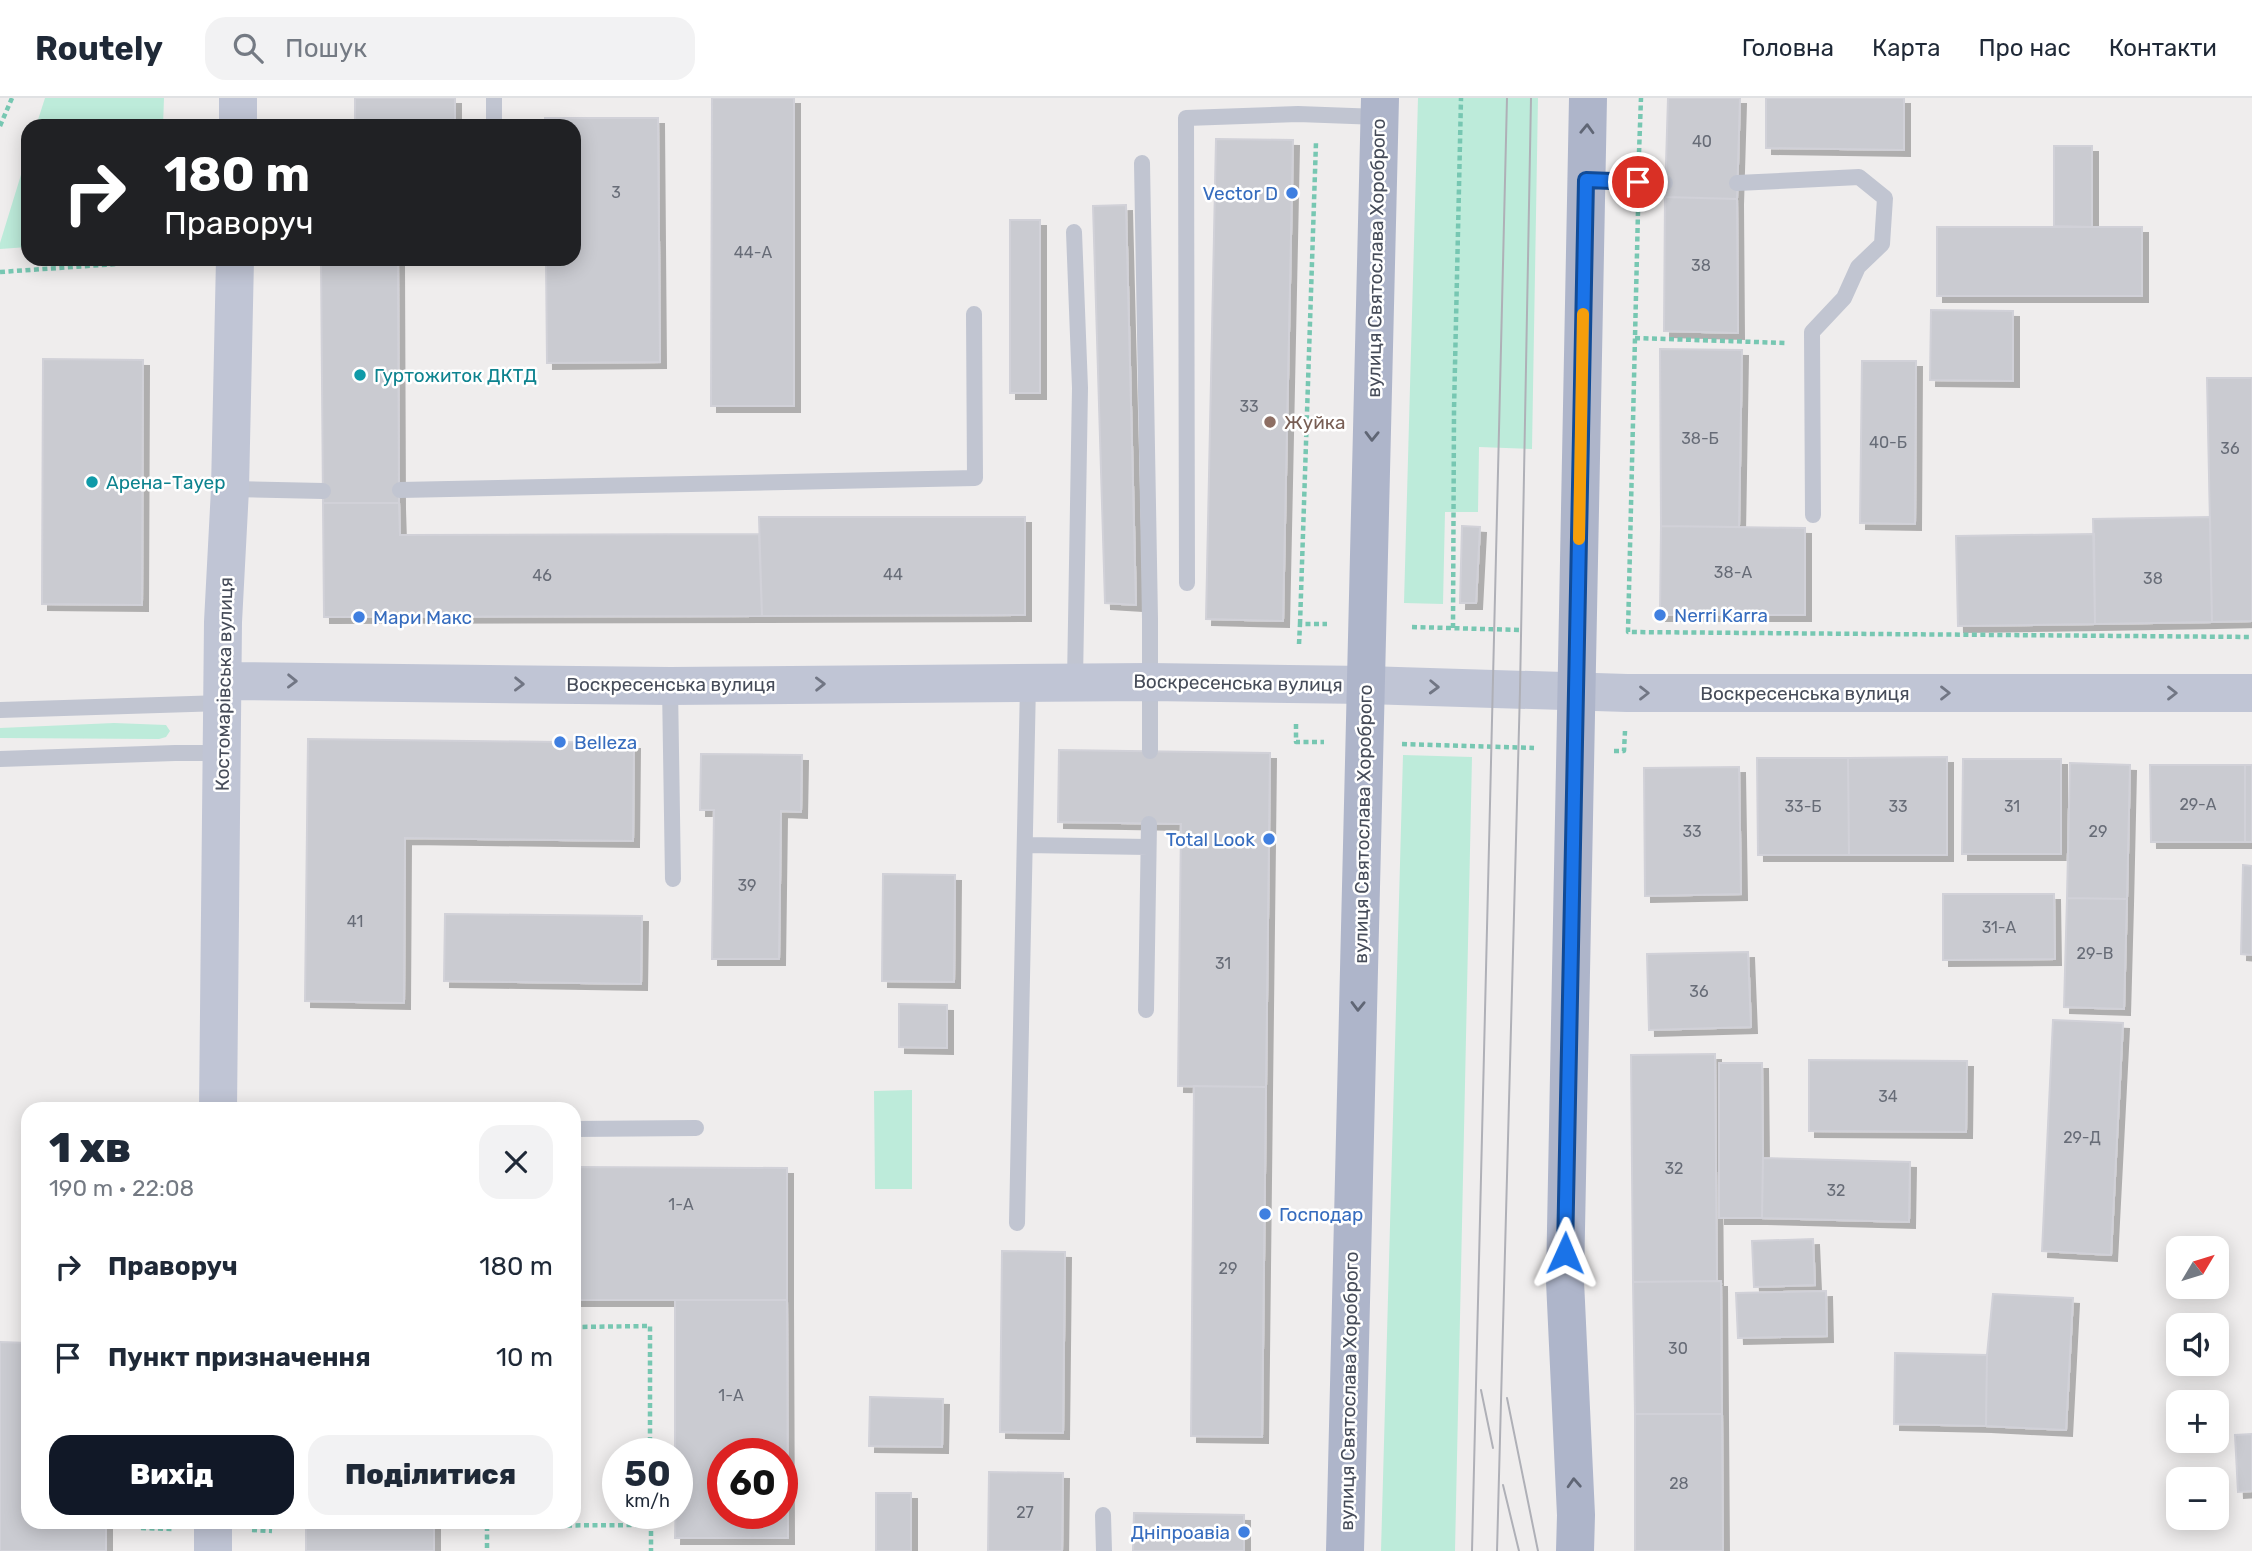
<!DOCTYPE html>
<html lang="uk">
<meta charset="utf-8">
<style>
body{margin:0;font-family:Rubik,sans-serif;background:#f2f2f3;color:#1f2937;height:100vh;display:flex;flex-direction:column;font-size:26px;white-space:nowrap}
*{box-sizing:border-box;margin:0}
p{font-size:23px;color:#747a83}
.icon{flex:none;width:38px;height:38px;fill:none;stroke:currentColor;stroke-width:2;stroke-linecap:round;stroke-linejoin:round}
.map{position:relative;flex:1;overflow:hidden}
.panel{position:absolute;left:21px;top:1004px;width:560px;height:427px;display:flex;flex-direction:column;background:#fff;border-radius:21px;box-shadow:0 4px 18px #0003}
.panel>*{flex:none}
.hud{position:absolute;left:21px;top:21px;width:560px;height:147px;border-radius:21px;box-shadow:0 4px 18px #0003;background:#202124;color:#fff;overflow:hidden}
.needle{width:46px;rotate:52deg}
.buttons{position:absolute;left:2166px;top:1138px;display:grid;gap:14px}
.buttons a{display:grid;place-items:center;width:63px;height:63px;border-radius:14px;background:#fff;box-shadow:0 4px 18px #0003;font-size:35px}
.speed{position:absolute;left:602px;top:1340px;display:flex;gap:14px;font-size:35px;font-weight:700;text-align:center}
.speed>*{display:grid;place-content:center;width:91px;height:91px;border-radius:50%;background:#fff;box-shadow:0 4px 18px #0003;line-height:1}
.speed small{font-size:18px;font-weight:400}
.speed .limit{border:10px solid #d22;background:#fff;color:#111}
.pin{position:absolute;display:grid;place-items:center;width:60px;height:60px;color:#fff;margin:-30px;border:4px solid #fff;border-radius:50%;box-shadow:0 2px 7px #0007}
.me{position:absolute;width:77px;margin:-38px;rotate:1deg;stroke-linejoin:round;filter:drop-shadow(0 0 5px #0008)}
.turn{display:flex;align-items:center;gap:24px;height:147px;padding:0 28px;font-size:32px}
.turn .icon{width:91px;height:91px;stroke-width:2.5}
.turn b{display:block;font-size:49px;line-height:60px}
.round{display:grid;place-items:center;flex:none;width:74px;height:74px;border-radius:21px;background:#f2f2f3}
.summary{display:flex;align-items:center;justify-content:space-between;height:119px;padding:0 28px}
h1{font-size:42px;font-weight:800;line-height:52px}
.primary-button{display:flex;gap:14px;margin-top:auto;padding:14px 28px}
.primary-button a{flex:1;height:80px;border-radius:21px;background:#111827;color:#fff;font-size:28px;font-weight:800;line-height:80px;text-align:center}
.primary-button a+a{background:#f2f2f3;color:#1f2937}
ul{padding:0;list-style:none}
li{display:flex;align-items:center;gap:21px;height:91px;padding:0 28px}
li div{flex:1}
li b{display:block;font-size:26px}
li em{font-style:normal}
header{display:flex;align-items:center;gap:42px;box-sizing:border-box;height:98px;padding:0 35px;background:#fff;border-bottom:2px solid #e0e1e3}
header strong{font-size:33px}
nav{display:flex;gap:38px;margin-inline-start:auto;font-size:24px}
.search{width:490px;height:63px;background:#f2f2f3;display:flex;align-items:center;gap:18px;box-sizing:border-box;padding:0 24px;border-radius:21px;color:#747a83;font-size:26px}
.map>svg:first-child{display:block}
.green{fill:#bdebda}
.building{fill:#cacbd1;stroke:#d1d1d8;stroke-width:2;fill-rule:evenodd;filter:url(#shadow)}
.lines{fill:none;stroke-linecap:round;stroke-linejoin:round}
.path{stroke:#77c7b2;stroke-width:4.5;stroke-dasharray:5 3.5;stroke-linecap:butt}
.lane{stroke:#c1c5d1;stroke-width:16}
.secondary{stroke:#c0c5d5;stroke-width:38}
.primary{stroke:#aeb5ca;stroke-width:38}
.tram{stroke:#afb0b7;stroke-width:2}
.oneway{stroke:#606675}
.oneway2{stroke:#717684}
.route-casing{stroke:#114b97;stroke-width:18}
.route{stroke:#1a73e8;stroke-width:12}
.slow{stroke:#f59e0b;stroke-width:12}
.shop-dot{fill:#3f7fe0;stroke:#fff;stroke-width:2.5}
.culture-dot{fill:#0f9aa8;stroke:#fff;stroke-width:2.5}
.education-dot{fill:#8d6e63;stroke:#fff;stroke-width:2.5}
.labels{text-anchor:middle;dominant-baseline:central;stroke-width:5;stroke-linejoin:round;paint-order:stroke}
.number-label{font-size:16px;fill:#676c77}
.shop-label{font-size:19px;fill:#366cbe;stroke:#fff;text-anchor:start}
.street-label{font-size:19px;fill:#464c59;stroke:#fff}
.culture-label{font-size:19px;fill:#0d838f;stroke:#fff;text-anchor:start}
.education-label{font-size:19px;fill:#785e54;stroke:#fff;text-anchor:start}
</style>
<header>
<strong>Routely</strong>
<div class="search"><svg class="icon" aria-label="search" viewBox="0 0 24 24"><circle cx="10" cy="10" r="6"/><path d="M15 15l6 6"/></svg>Пошук</div>
<nav><a>Головна</a><a>Карта</a><a>Про нас</a><a>Контакти</a></nav>
</header>
<div class="map">
<svg width="2252" height="1453" viewBox="0 0 2252 1453">
<defs>
<filter id="shadow"><feDropShadow dx="6" dy="6" stdDeviation="0" flood-color="#0004"/></filter>
</defs>
<rect width="100%" height="100%" fill="#efeded"/>
<!-- green -->
<path class="green" d="M45 0H164L163 28H36Z
M1418 0H1538L1532 351 1479 349 1478 414H1445L1443 506 1404 505Z
M28 54V149L0 151V145Z
M114 625 166 627 170 633 166 639 159 641 0 640V630Z
M1403 657 1472 659 1455 1453H1381Z
M912 992V1091H875L874 993Z"/>
<!-- building -->
<path class="building" d="M355 0H455V28H355Z
M712 0H794V308H711Z
M1668 0H1740L1737 101 1665 99Z
M1766 0H1904V52L1766 50Z
M545 20H658L660 264 547 265 546 161H574V28H545Z
M1216 41 1293 42 1283 523 1206 521Z
M2054 48H2092V129L2054 128Z
M1665 99 1737 101 1738 235 1664 233Z
M1126 107 1136 507 1105 505 1093 108Z
M1010 122H1040V295H1010Z
M1937 129H2142V198H1937Z
M321 161H398L399 405H323Z
M1931 212 2013 213V283L1930 282Z
M1660 251 1742 252 1739 429 1661 428Z
M43 261 143 262 142 507 42 506Z
M1862 263H1916L1915 426 1860 425Z
M2207 280H2252V523L2212 524Z
M323 405H399L400 437 759 436 762 518 324 519Z
M759 419H1025V517L762 518Z
M2210 419 2212 524 2095 526 2093 421Z
M1462 428 1480 429 1476 505H1460Z
M1661 428 1805 430V517H1660Z
M2094 436 2095 526 1958 528 1956 438Z
M308 641 634 645 633 743 405 740 404 905 305 903Z
M1059 652 1270 655 1266 989 1178 988 1181 726 1058 724Z
M701 656 802 657 801 714 781 713 779 861H712L714 712H700Z
M1947 659V757H1849L1848 660Z
M1757 660H1848L1849 757H1758Z
M1963 661H2061V756H1962Z
M2070 665 2130 667 2127 801 2067 800Z
M2150 667H2245V744H2151Z
M2245 667H2252V744H2245Z
M1739 669 1741 796 1645 798 1644 670Z
M2243 767 2252 768V857L2241 856Z
M883 776 955 777 954 884 882 883Z
M1943 796H2054L2055 861 1943 862Z
M2067 800 2127 801 2124 911 2064 909Z
M445 816 642 818 641 886 444 883Z
M1748 854 1751 929 1649 932 1647 856Z
M899 906 947 907V950L899 949Z
M2053 922 2123 925 2111 1157 2042 1153Z
M1715 956 1717 1183 1633 1184 1631 957Z
M1809 962 1967 963 1966 1034 1809 1033Z
M1719 965H1762L1763 1060 1762 1120H1719Z
M1194 988 1266 989 1262 1339 1191 1338Z
M1763 1060 1910 1064 1909 1124 1762 1120Z
M574 1069 787 1070V1202H574Z
M1813 1141 1815 1187 1754 1189 1752 1143Z
M1002 1153 1065 1154 1063 1335 1000 1334Z
M1721 1183 1722 1316H1635L1633 1184Z
M1826 1193 1827 1238 1738 1240 1736 1195Z
M1993 1196 2073 1200 2066 1332 1986 1328 1987 1257Z
M675 1202H787L788 1440H675L677 1356H675ZM723 1356H782V1416H723Z
M0 1244 28 1245V1424H106V1453H0Z
M1895 1255 1987 1257 1986 1328 1894 1326Z
M870 1299 943 1301 942 1349 869 1348Z
M1635 1316H1722L1723 1453H1635Z
M2252 1336V1393L2238 1394 2235 1337Z
M989 1374 1063 1375 1062 1453H988Z
M876 1395H911V1453H876Z
M1134 1415 1244 1417V1453H1133Z
M306 1424H434V1453H306Z"/>
<g class="lines">
<!-- path -->
<path class="path" d="M0 28 12 0
M1639 55 1641 0
M1638 113 1628 534 2252 539
M0 174 116 166 135 161
M1635 240 1786 245
M1300 526 1316 44
M1412 529 1520 532
M1453 530 1454 312 1461 0
M1299 546 1300 526H1327
M1296 626V644H1324
M1402 646 1534 650
M1614 653H1624L1625 633
M574 1229 650 1228V1356
M651 1416V1453
M452 1424V1428L651 1427
M487 1428V1453
M141 1430 173 1431
M252 1432 272 1433"/>
<!-- lane -->
<path class="lane" d="M494 28V0
M1142 65 1150 521V653
M1586 82 1665 85
M1737 85 1859 79 1885 100 1882 146 1858 169 1844 200 1812 234 1813 417
M1074 134 1080 290 1075 583
M230 391 323 393
M400 392 975 380 974 216
M1187 485 1186 20 1298 16 1379 19
M670 588 673 781
M0 612 223 605
M0 661 175 655H223
M1026 747 1148 749
M1146 912 1149 726
M574 1031 696 1030
M1017 1125 1028 585
M1103 1417 1104 1453"/>
<!-- secondary -->
<path class="secondary" d="M238 28V0
M223 583 670 588 1150 584 1366 587 1627 595H2252
M218 1012 223 524 230 391 235 161
M213 1453V1424"/>
<!-- primary -->
<path class="primary" d="M1345 1453 1380 0
M1575 1453 1576 1417 1565 1183 1588 0"/>
<!-- tram -->
<path class="tram" d="M1481 1292 1493 1350
M1507 1300 1538 1453
M1503 1387 1519 1453
M1472 1453 1507 0
M1497 1453 1520 592 1531 0"/>
</g>
<!-- one-way arrows -->
<defs><path id="oneway-chevron" d="M-2-3.5L2.5 0L-2 3.5" fill="none" stroke-width="1.6" stroke-linecap="round" stroke-linejoin="round" transform="scale(1.75)"/></defs>
<g class="oneway">
<use href="#oneway-chevron" transform="translate(1587 31) rotate(-88)"/>
<use href="#oneway-chevron" transform="translate(1372 338) rotate(91)"/>
<use href="#oneway-chevron" transform="translate(1358 908) rotate(91)"/>
<use href="#oneway-chevron" transform="translate(1574 1385) rotate(-93)"/>
</g>
<g class="oneway2">
<use href="#oneway-chevron" transform="translate(292 583) rotate(1)"/>
<use href="#oneway-chevron" transform="translate(519 586) rotate(1)"/>
<use href="#oneway-chevron" transform="translate(820 586) rotate(-1)"/>
<use href="#oneway-chevron" transform="translate(1434 589) rotate(2)"/>
<use href="#oneway-chevron" transform="translate(1644 595)"/>
<use href="#oneway-chevron" transform="translate(1945 595)"/>
<use href="#oneway-chevron" transform="translate(2172 595)"/>
</g>
<g class="lines">
<defs>
<path id="route" d="M1565 1155 1586 82 1638 84"/>
</defs>
<!-- route casing -->
<use href="#route" class="route-casing"/>
<!-- route -->
<use href="#route" class="route"/>
<!-- slow -->
<path class="slow" d="M1579 441 1583 216"/>
</g>
<!-- markers -->
<g class="shop-dot">
<circle cx="1292" cy="95" r="7"/>
<circle cx="1660" cy="517" r="7"/>
<circle cx="359" cy="519" r="7"/>
<circle cx="560" cy="644" r="7"/>
<circle cx="1269" cy="741" r="7"/>
<circle cx="1265" cy="1116" r="7"/>
<circle cx="1244" cy="1434" r="7"/>
</g>
<g class="culture-dot">
<circle cx="360" cy="277" r="7"/>
<circle cx="92" cy="384" r="7"/>
</g>
<circle class="education-dot" cx="1270" cy="324" r="7"/>
<g class="labels">
<!-- number labels -->
<g class="number-label">
<text x="1702" y="43">40</text>
<text x="616" y="94">3</text>
<text x="753" y="154">44-А</text>
<text x="1701" y="167">38</text>
<text x="1249" y="308">33</text>
<text x="1700" y="340">38-Б</text>
<text x="1888" y="344">40-Б</text>
<text x="2230" y="350">36</text>
<text x="1733" y="474">38-А</text>
<text x="893" y="476">44</text>
<text x="542" y="477">46</text>
<text x="2153" y="480">38</text>
<text x="2198" y="706">29-А</text>
<text x="1803" y="708">33-Б</text>
<text x="1898" y="708">33</text>
<text x="2012" y="708">31</text>
<text x="1692" y="733">33</text>
<text x="2098" y="733">29</text>
<text x="747" y="787">39</text>
<text x="355" y="823">41</text>
<text x="1999" y="829">31-А</text>
<text x="2095" y="855">29-В</text>
<text x="1223" y="865">31</text>
<text x="1699" y="893">36</text>
<text x="1888" y="998">34</text>
<text x="2082" y="1039">29-Д</text>
<text x="1674" y="1070">32</text>
<text x="1836" y="1092">32</text>
<text x="681" y="1106">1-А</text>
<text x="1228" y="1170">29</text>
<text x="1678" y="1250">30</text>
<text x="731" y="1297">1-А</text>
<text x="1679" y="1385">28</text>
<text x="1025" y="1414">27</text>
</g>
<!-- shop labels -->
<g class="shop-label">
<text x="1278" y="95" text-anchor="end">Vector D</text>
<text x="1674" y="517">Nerri Karra</text>
<text x="373" y="519">Мари Макс</text>
<text x="574" y="644">Belleza</text>
<text x="1255" y="741" text-anchor="end">Total Look</text>
<text x="1279" y="1116">Господар</text>
<text x="1230" y="1434" text-anchor="end">Дніпроавіа</text>
</g>
<!-- street labels -->
<g class="street-label">
<text transform="translate(1376 160) rotate(-89)">вулиця Святослава Хороброго</text>
<text transform="translate(1238 585) rotate(1)">Воскресенська вулиця</text>
<text transform="translate(224 586) rotate(-89)">Костомарівська вулиця</text>
<text x="671" y="586">Воскресенська вулиця</text>
<text x="1805" y="595">Воскресенська вулиця</text>
<text transform="translate(1363 726) rotate(-89)">вулиця Святослава Хороброго</text>
<text transform="translate(1349 1293) rotate(-89)">вулиця Святослава Хороброго</text>
</g>
<!-- culture labels -->
<g class="culture-label">
<text x="374" y="277">Гуртожиток ДКТД</text>
<text x="106" y="384">Арена-Тауер</text>
</g>
<!-- education labels -->
<g class="education-label">
<text x="1284" y="324">Жуйка</text>
</g>
</g>
</svg>
<div class="buttons">
<a><svg class="needle" viewBox="-14 -14 28 28"><path d="M0-13l5 13h-10z" fill="#e53935"/><path d="M0 13l5-13h-10z" fill="#747a83"/></svg></a>
<a><svg class="icon" aria-label="sound" viewBox="0 0 24 24"><path d="M4 9h4l5-4v14l-5-4H4zM17 9q2 3 0 6"/></svg></a>
<a>+</a>
<a>−</a>
</div>
<div class="speed"><div>50<small>km/h</small></div><div class="limit">60</div></div>
<div class="pin" style="left:1638px;top:84px;background:#d93025"><svg class="icon" aria-label="arrive" viewBox="0 0 24 24"><path d="M6 21V4h12l-3 4 3 4H6"/></svg></div>
<svg class="me" style="left:1565px;top:1155px" viewBox="-20 -20 40 40"><path d="M0-17L14 15 0 8-14 15z" fill="#1a73e8" stroke="#fff" stroke-width="4"/></svg>
<div class="hud">
<div class="turn"><svg class="icon" aria-label="right" viewBox="0 0 24 24"><path d="M7 20v-9h11M14 6l5 5-5 5"/></svg><div><b>180 m</b>Праворуч</div></div>
</div>
<section class="panel">
<div class="summary"><div><h1>1 хв</h1><p>190 m · 22:08</p></div><a class="round"><svg class="icon" aria-label="close" viewBox="0 0 24 24"><path d="M6 6l12 12M18 6L6 18"/></svg></a></div>
<ul>
<li><svg class="icon" aria-label="right" viewBox="0 0 24 24"><path d="M7 20v-9h11M14 6l5 5-5 5"/></svg><div><b>Праворуч</b></div><em>180 m</em></li>
<li><svg class="icon" aria-label="arrive" viewBox="0 0 24 24"><path d="M6 21V4h12l-3 4 3 4H6"/></svg><div><b>Пункт призначення</b></div><em>10 m</em></li>
</ul>
<div class="primary-button"><a>Вихід</a><a>Поділитися</a></div>
</section>
</div>
